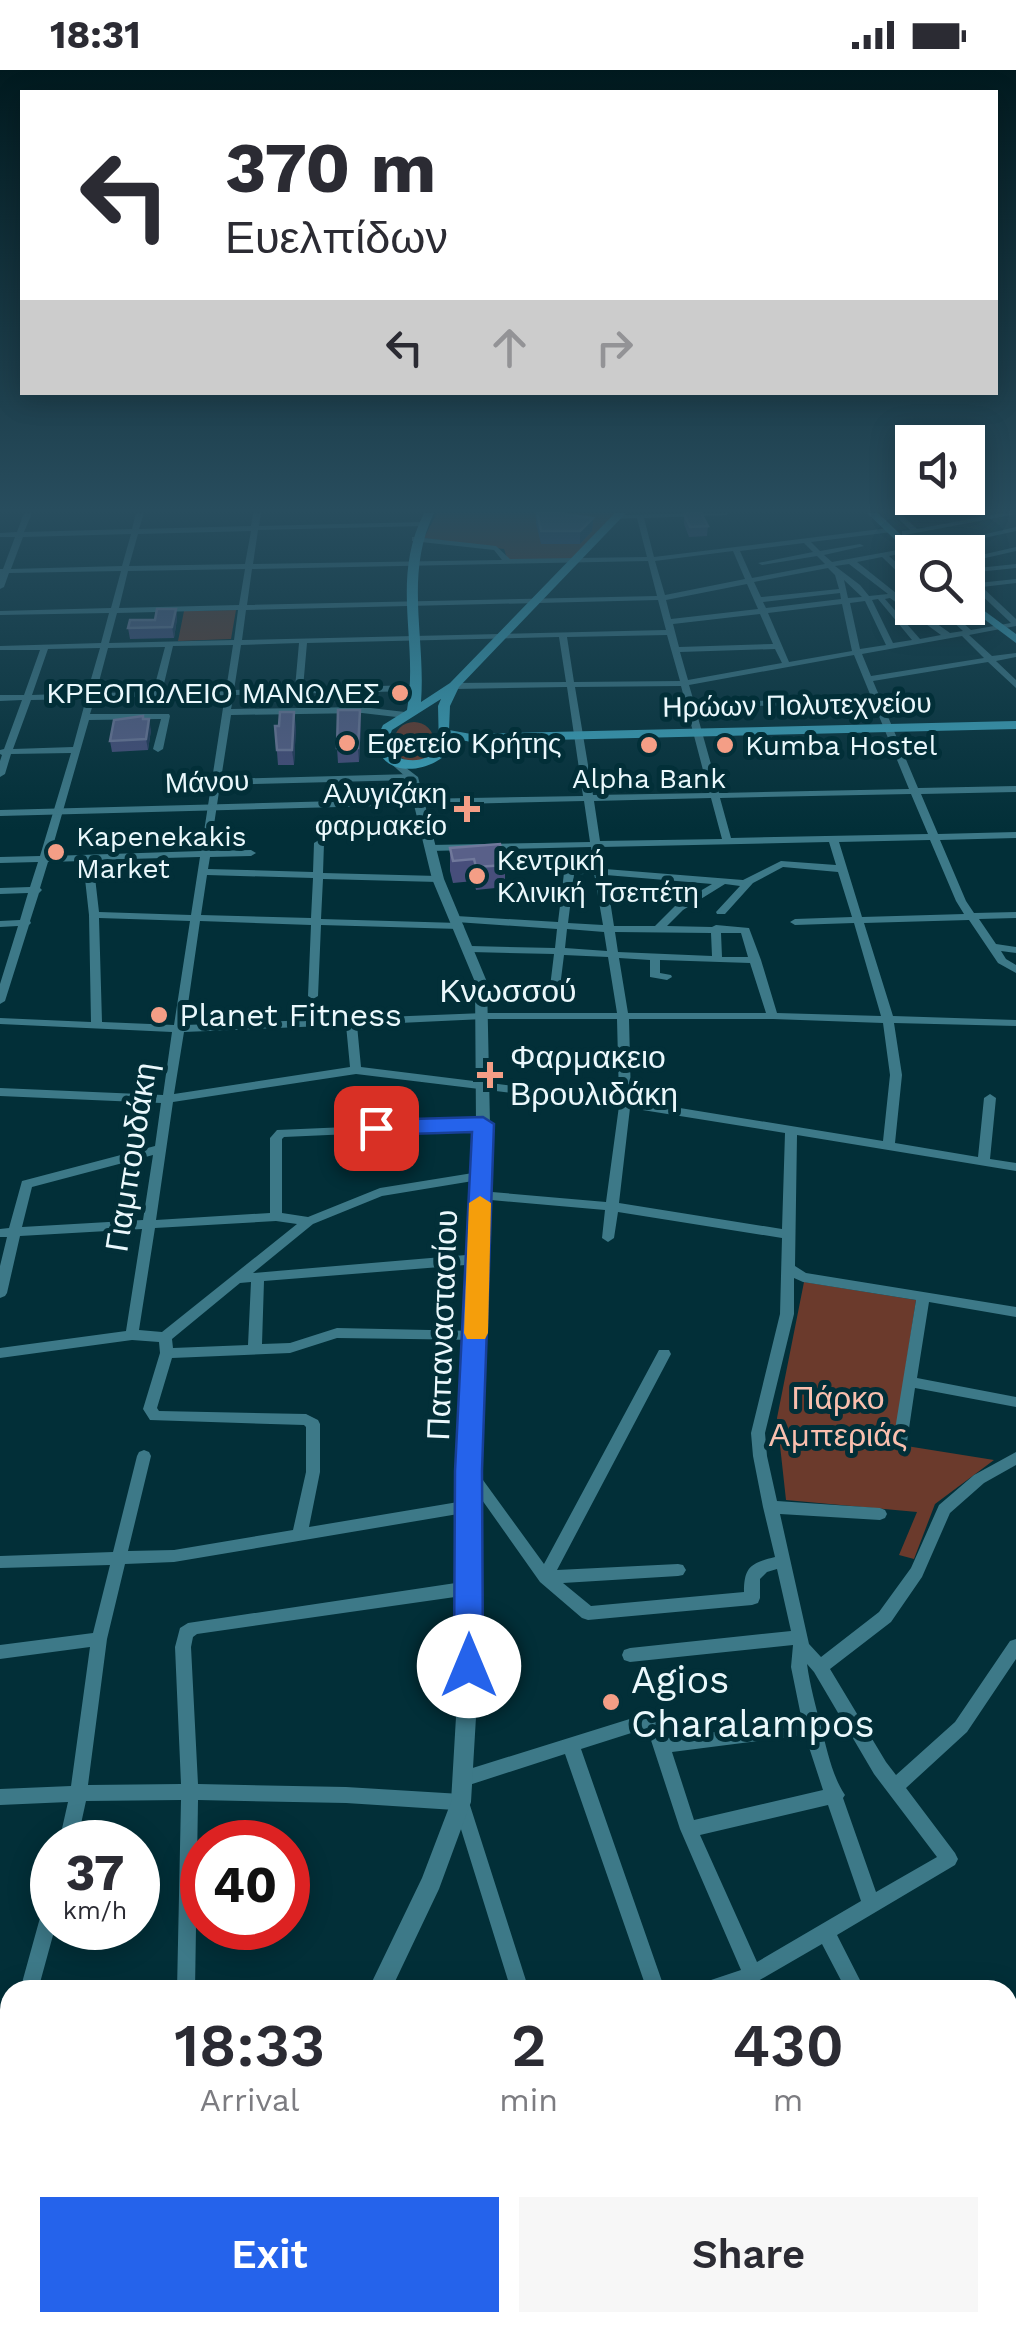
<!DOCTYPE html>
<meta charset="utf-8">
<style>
body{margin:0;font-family:"Work Sans",sans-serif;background:#f7f7f7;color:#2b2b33;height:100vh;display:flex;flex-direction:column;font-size:38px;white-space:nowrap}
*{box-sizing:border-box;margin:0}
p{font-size:32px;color:#7c7c81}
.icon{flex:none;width:55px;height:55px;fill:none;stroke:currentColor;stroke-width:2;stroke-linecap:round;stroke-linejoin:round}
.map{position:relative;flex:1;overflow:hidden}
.panel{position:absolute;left:0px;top:1910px;width:1018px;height:352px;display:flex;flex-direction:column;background:#fff;border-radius:30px 30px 0 0;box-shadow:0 5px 25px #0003}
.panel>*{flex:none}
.hud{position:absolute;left:20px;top:20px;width:978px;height:305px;border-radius:0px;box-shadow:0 5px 25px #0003;background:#fff;color:#2b2b33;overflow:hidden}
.controls{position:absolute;left:895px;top:355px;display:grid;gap:20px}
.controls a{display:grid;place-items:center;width:90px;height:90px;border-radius:0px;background:#fff;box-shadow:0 5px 25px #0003;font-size:50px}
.speed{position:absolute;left:30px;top:1750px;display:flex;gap:20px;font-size:50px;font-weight:700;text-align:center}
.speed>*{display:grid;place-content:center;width:130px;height:130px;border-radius:50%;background:#fff;box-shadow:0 5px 25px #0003;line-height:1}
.speed small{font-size:25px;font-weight:400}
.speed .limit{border:15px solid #d22;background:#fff;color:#111}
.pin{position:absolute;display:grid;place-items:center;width:85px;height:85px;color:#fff;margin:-42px;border-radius:20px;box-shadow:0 5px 15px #0006}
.me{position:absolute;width:110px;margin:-55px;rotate:0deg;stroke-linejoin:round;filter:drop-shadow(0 0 8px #0008)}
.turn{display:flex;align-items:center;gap:35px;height:210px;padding:0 40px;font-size:45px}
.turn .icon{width:130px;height:130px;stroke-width:2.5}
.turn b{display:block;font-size:70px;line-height:85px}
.lanes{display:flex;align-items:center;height:95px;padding:0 40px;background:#0003;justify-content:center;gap:50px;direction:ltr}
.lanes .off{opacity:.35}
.eta{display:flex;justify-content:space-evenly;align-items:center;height:170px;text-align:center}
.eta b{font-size:60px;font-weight:600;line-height:70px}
.action{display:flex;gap:20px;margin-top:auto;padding:20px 40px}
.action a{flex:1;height:115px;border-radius:0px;background:#2563eb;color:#fff;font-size:40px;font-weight:600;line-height:115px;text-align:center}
.action a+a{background:#f7f7f7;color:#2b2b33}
.status{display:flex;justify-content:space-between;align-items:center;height:70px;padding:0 50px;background:#fff;direction:ltr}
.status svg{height:28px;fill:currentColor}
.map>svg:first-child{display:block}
.green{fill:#6b3a2c}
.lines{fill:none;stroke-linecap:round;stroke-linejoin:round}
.minor{fill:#3d7988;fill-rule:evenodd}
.tertiary{fill:#3d7988;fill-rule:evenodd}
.secondary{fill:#3da6bf;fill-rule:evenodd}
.wall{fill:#474e7b}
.shaded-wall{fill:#243a5a}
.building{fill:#596089;stroke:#70789b;stroke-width:2.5}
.route{fill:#2563eb;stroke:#184099;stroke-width:2.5}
.slow{fill:#f59e0b}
.poi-dot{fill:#f49e86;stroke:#022f38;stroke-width:4}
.labels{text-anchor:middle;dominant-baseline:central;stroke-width:10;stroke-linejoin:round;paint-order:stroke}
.far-poi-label{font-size:28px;fill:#eaf8fc;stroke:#022f38;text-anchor:start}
.far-street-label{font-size:28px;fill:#eaf8fc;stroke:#022f38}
.street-label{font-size:32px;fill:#eaf8fc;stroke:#022f38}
.poi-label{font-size:32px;fill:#eaf8fc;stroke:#022f38;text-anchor:start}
.park-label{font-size:32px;fill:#f9bfae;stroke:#022f38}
.near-poi-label{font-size:38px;fill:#eaf8fc;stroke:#022f38;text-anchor:start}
</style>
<div class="status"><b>18:31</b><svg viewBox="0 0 49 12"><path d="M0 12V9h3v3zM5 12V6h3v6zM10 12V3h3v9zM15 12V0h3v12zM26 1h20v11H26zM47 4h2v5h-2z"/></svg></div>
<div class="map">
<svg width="1016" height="2261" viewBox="0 0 1016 2261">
<rect width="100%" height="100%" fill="#022f38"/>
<!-- green -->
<path class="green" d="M437 443H618L571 491H508L504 479 424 468Z
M236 540 231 569 178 571 184 541Z
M394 672a20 20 0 1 1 40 0a20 20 0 1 1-40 0Z
M804 1212 916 1230 894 1374 994 1390 935 1434 914 1489 899 1485 917 1442 786 1430 777 1348Z"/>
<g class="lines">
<!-- minor -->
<path class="minor" d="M24 443H32L24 462 132 459 136 443H144L139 459 251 456 253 443H261L259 456 423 452 427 454 423 456 258 460 253 494 502 490 494 480 412 471V467H415L496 476 510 489 647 487 637 448 613 449 612 447 616 445 729 443 726 445 644 448 654 487 889 458 893 460 892 462 811 472 820 481 860 474 864 476 824 485 832 492 914 477V481L889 486 912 507V513H909L882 487 857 492 896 523 912 521V525L899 527 950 563 963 561 938 538H946L971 560 1011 553 974 518H971L968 512V506L978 513 1016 509V513L982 517 1016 549V556L969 565 992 586 1016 583V587L996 591 1016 610V618L988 592 873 611 918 718 1016 716V722L921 724 938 764 1016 762V768L940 770 966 831 974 843 1016 842V848L979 849 996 874 1016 877V883L1001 881 1006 889 1016 895V903L998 893 969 850 864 853 893 946 1016 950V956L894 953 902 1005 895 1073 978 1087 984 1028 990 1024 996 1028 990 1089 1016 1093V1101L797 1065 795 1196 806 1203 1016 1237V1247L929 1232 917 1308 1016 1327V1337L915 1318 907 1372 905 1376 900 1378 895 1376 893 1372 916 1230 803 1212 794 1208V1244L765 1363 767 1386 777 1431 880 1438 885 1440 887 1444 885 1448 880 1450 780 1444 809 1574 821 1587 879 1542 911 1498 939 1435 974 1405 1016 1382V1395L984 1413 950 1443 922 1507 891 1552 830 1599 886 1692 896 1705 955 1652 1010 1571 1016 1569V1589L967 1662 906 1718 955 1783 958 1789 955 1795 837 1865 865 1920H846L822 1874 753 1914 736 1920H700L702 1913 741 1900 680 1759 647 1658 581 1679 665 1920H647L565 1684 463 1717 457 1715 455 1709 457 1703 463 1701 652 1642 658 1644 667 1668 802 1651 791 1597 793 1575 630 1592 624 1590 622 1585 624 1580 630 1578 791 1561 777 1499 767 1502 760 1509V1528L758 1533 752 1535 588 1550 582 1548 540 1512 463 1403 465 1399 470 1397 475 1399 544 1494 659 1280H669L671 1284 557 1500 678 1494 683 1495 686 1500 683 1505 678 1506 563 1513 591 1536 744 1522C744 1497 751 1493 775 1487L763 1437 753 1386 751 1363 780 1244 782 1168 618 1142 614 1168 608 1172 602 1168 605 1140 480 1129 474 1125 480 1121 606 1132 619 1036 356 1004 173 1032 156 1150 270 1143V1068L277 1060 487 1051 489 1054 487 1057 483 1058 284 1067 282 1069V1143L308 1147 380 1118 479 1102 485 1106 479 1110 382 1126 313 1154 253 1203 478 1184 484 1189 478 1194 264 1211 262 1274 290 1273 337 1258 476 1261 481 1262 483 1266 481 1270 337 1268 290 1283 172 1288 157 1338 159 1341 306 1344 318 1350 320 1354V1402L309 1457 470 1430 475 1432 477 1436 475 1440 470 1442 174 1492 125 1494 107 1569 88 1715 181 1714 175 1577 180 1558 188 1553 469 1511 474 1513 477 1518 474 1523 469 1525 197 1564 193 1567 191 1577 198 1714 346 1717 461 1724 467 1726 529 1920H511L455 1740 346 1733 198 1730 195 1920H177L181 1730 86 1731 77 1772H59L68 1732 0 1735V1719L71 1716 90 1577 0 1589V1575L93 1563 110 1495 0 1498V1486L113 1482 137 1386 139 1382 144 1380 149 1382 151 1386 128 1481 174 1480 293 1460 306 1402V1357L304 1355 150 1350 143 1339 160 1283 159 1272 132 1270 0 1288V1278L126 1261 142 1159 20 1166 7 1223 5 1226 0 1228V1196L7 1167H0V1159L9 1158 22 1111 155 1076 161 1033 0 1026V1018L163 1025 172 962 0 954V948L91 952 89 845 83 791 48 792 40 818 42 820 39 823 30 851 31 853 29 855 5 931 0 934V914L18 856 0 857V851L20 850 28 823 0 824V818L30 817 38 792 0 793V787L40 786 71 683 11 684 5 704 0 707V691L2 685 0 684V680L4 679 22 630 0 631V625H24L40 580H0V576L101 573 109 543 0 545V541L111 538 121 501 9 503 4 517 0 519V499H3L15 467H0V463L17 462ZM251 461 245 494 129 496 138 464ZM131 464 122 496 11 499 23 467ZM804 473 813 482 758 493 762 495 817 486 825 494 752 508 740 481ZM733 481 745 509 665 525 655 491ZM648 491 657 526 247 535 252 499ZM849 494 888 524 869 526 860 515 835 496ZM828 498 835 505 839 519 761 527 754 512ZM245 499 239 535 119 538 128 501ZM844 510 862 527 848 528ZM747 514 758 539 671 549 666 530ZM840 523 841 529 766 538 763 532ZM890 528 941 565 920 569 885 529ZM878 529 912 570 893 573 872 530ZM658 530 666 560 242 570 246 540ZM865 531 886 575 860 579 850 533ZM842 534 852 581 789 592 768 543ZM238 540 234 570 109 573 117 543ZM760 544 773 574 679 577 673 554ZM667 565 680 611 574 612 567 567ZM962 566 984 588 871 606 862 584ZM559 567 566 612 454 613 450 616 454 619 567 617 583 726 416 729 411 732 416 735 584 731 590 772 430 775 425 778 430 781 591 777 594 797 569 800 564 803 558 852 456 846 451 849 456 852 557 859 555 878 471 876 466 879 471 882 554 884 550 917 555 920 560 917 564 885 608 887 617 943H484L185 955 200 851 311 855 308 926 313 929 318 926 321 855 459 859 464 856 459 853 321 849 323 809 438 812 443 809 438 806 323 803 324 773 319 770 314 773 313 802 208 799 210 787 251 786 256 783 251 780 210 781 220 715 412 710 417 707 412 704 221 709 231 645 362 643 405 648 409 645 405 642 362 637 231 639 234 625 416 621 420 618 416 615 303 618 307 573ZM299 573 295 618 234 620 241 575ZM233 575 226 620 162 622 173 576ZM165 577 153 622 96 623 108 578ZM100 578 87 623 32 625 48 579ZM775 579 782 593 688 610 680 582ZM854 585 872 629 694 632 689 615ZM681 616 709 723 593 725 575 617ZM225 625 201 781 50 786 89 650 161 649 153 679 158 682 163 679 170 646 169 644H90L95 628ZM86 629 73 677 13 679 31 630ZM874 634 909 719 719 723 695 637ZM911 724 928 764 731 768 720 728ZM711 728 722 769 600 771 594 731ZM930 770 956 831 964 844 862 847 839 772ZM829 772 836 795 781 791 743 810 605 799 601 777ZM200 787 191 845 99 842 93 790ZM783 797 838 802 852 847 795 849 790 852 795 855 854 853 881 946 777 943 761 890 749 858 716 855 712 857 667 856 683 840 725 814 740 816 716 842 717 844H725L753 813ZM594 803 603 855 568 853 574 805ZM207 805 313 808 311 848 201 845ZM606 805 712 814 675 836 655 856H614ZM99 848 190 851 174 955 102 952ZM567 859 604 862 607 881 565 878ZM615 862 711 863 712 886 618 882ZM721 863H741L748 887H722ZM619 888 650 890V907L667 910 672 907 671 905 660 903V890L750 893 766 943H628ZM484 949H617L619 1029 361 997 357 955ZM629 949H773L883 953 890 1005 883 1071 631 1030ZM346 955 350 997 174 1024 184 962ZM630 1038 785 1063 782 1159 619 1133ZM153 1085 143 1150 22 1157 32 1117ZM276 1151 297 1154 162 1262 139 1260 155 1158ZM251 1212 248 1275 173 1278 172 1269 240 1213ZM807 1594 814 1602 874 1704 937 1787 876 1822 843 1728 845 1725C832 1706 827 1679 821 1657 816 1637 810 1616 807 1594ZM805 1665 823 1720 694 1750 672 1682ZM828 1735 861 1831 757 1892 700 1765Z
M893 443H900L917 459 1001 443 1016 444 905 465H902V461L910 460Z
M1016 457V461L934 479 930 477Z
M1016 477V481L968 492V488Z
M1016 494V498L968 503V499Z
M52 1828V1858H55L38 1920H20L43 1837 46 1831Z
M10 2000V2056L7 2064 0 2067V2012L3 2003Z
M1016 2057V2080L1008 2084V2061Z
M0 2073H10V2093H0Z
M10 2194V2214L0 2216V2196Z
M216 2252H237L235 2261H213Z
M458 2252H479L482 2261H460Z
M581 2252H622L619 2259 616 2261H575Z
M762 2252H783L786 2261H764Z
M884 2252H905L907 2261H885Z"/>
<!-- tertiary -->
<path class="tertiary" d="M393 688 418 707 444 809 487 912 490 1054 477 1401 479 1596 471 1732 439 1819 391 1920H368L422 1808 451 1732 459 1596V1401L476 1054 475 912 432 809 414 735 0 746V740L412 729 407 708 388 691Z
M290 2252H322L326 2261H294Z"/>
<!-- secondary -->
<path class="secondary" d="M424 443H434C404 505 426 567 421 632L450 613 615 443H626L459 617 450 636 449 660 471 664 1016 651V659L471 672 451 668 449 681C436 698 398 708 382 687 379 683 377 677 375 672L383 655 407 640C419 572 390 510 424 443ZM441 629 438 636 439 678C426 692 411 693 394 686L387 672 392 660Z
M867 443H878L919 482 910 484Z
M968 529 1016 564V573L968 537Z"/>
</g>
<!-- wall -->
<path class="wall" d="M536 443H559L593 448 592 461 580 474H541L536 453Z
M684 444 708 456 707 466 689 467 684 454Z
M176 539 177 549 174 568 130 569 128 558 155 550Z
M144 649 151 660 148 680 112 682 110 671Z
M361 654 359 692 338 693 337 678Z
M275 656H296L294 695H278Z
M450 778 505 795V817L476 820 474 811 453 813 450 801Z"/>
<!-- shaded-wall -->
<path class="shaded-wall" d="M593 448 592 461 580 474V461Z
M176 539 177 549 174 568 172 557Z
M360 640 361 654 359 692 358 678Z
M294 642 296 656 294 695 292 680Z
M149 649 151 660 148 680 146 669Z"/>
<!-- building -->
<path class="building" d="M537 443H559L593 448 580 461H541Z
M701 443 708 456 690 457 684 444Z
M157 539H176L172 557 128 558 130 550H155Z
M338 640H360L358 678H337Z
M280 642H294L292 680H277L275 656H279Z
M143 646V649H149L146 669 110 671 114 650Z
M500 774 505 795 476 797 474 789 453 791 450 778Z"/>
<!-- sky -->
<linearGradient id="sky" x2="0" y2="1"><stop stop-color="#011a1f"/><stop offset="0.58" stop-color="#284d5e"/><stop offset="1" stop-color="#284d5e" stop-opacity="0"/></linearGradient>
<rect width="1016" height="760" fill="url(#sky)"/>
<!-- route -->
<path class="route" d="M483 1047 494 1054 482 1401 483 1596 479 1605 469 1608 458 1605 454 1596 455 1401 472 1062 376 1065 366 1058 376 1050Z"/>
<!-- slow -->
<path class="slow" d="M480 1126 491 1133 488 1263 485 1269H467L464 1263 469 1133Z"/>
<!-- markers -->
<g class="poi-dot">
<circle cx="400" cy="623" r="10"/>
<circle cx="347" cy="673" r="10"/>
<circle cx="649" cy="675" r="10"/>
<circle cx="725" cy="675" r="10"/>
<path d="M462 724h10v10h10v10h-10v10h-10v-10h-10v-10h10z"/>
<circle cx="56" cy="782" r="10"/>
<circle cx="477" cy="806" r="10"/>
<circle cx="159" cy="945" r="10"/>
<path d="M485 990h10v10h10v10h-10v10h-10v-10h-10v-10h10z"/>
<circle cx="611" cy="1632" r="10"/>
</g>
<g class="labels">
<!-- far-poi labels -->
<g class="far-poi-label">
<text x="380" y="623" text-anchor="end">ΚΡΕΟΠΩΛΕΙΟ ΜΑΝΩΛΕΣ</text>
<text x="367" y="673">Εφετείο Κρήτης</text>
<text x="745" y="675">Kumba Hostel</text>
<text x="649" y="708" text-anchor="middle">Alpha Bank</text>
<text x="447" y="723" text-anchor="end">Αλυγιζάκη<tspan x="447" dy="32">φαρμακείο</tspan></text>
<text x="76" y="766">Kapenekakis<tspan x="76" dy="32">Market</tspan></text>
<text x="497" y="790">Κεντρική<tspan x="497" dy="32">Κλινική Τσεπέτη</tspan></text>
</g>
<!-- far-street labels -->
<g class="far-street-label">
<text transform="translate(797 635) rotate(-1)">Ηρώων Πολυτεχνείου</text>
<text transform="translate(207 712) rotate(-2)">Μάνου</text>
</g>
<!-- street labels -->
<g class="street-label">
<text x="508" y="921">Κνωσσού</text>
<text transform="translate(131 1087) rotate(-81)">Γιαμπουδάκη</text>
<text transform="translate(442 1255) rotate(-88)">Παπαναστασίου</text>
</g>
<!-- poi labels -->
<g class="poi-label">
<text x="179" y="945">Planet Fitness</text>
<text x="510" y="987">Φαρμακειο<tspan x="510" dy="37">Βρουλιδάκη</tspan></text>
</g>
<!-- park labels -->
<g class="park-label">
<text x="838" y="1328">Πάρκο<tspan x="838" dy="37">Αμπεριάς</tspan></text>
</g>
<!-- near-poi labels -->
<g class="near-poi-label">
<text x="631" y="1610">Agios<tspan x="631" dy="44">Charalampos</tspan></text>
</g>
</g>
</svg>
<div class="controls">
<a><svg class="icon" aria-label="sound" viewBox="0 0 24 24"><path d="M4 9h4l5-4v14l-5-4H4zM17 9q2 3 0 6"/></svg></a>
<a><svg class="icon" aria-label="search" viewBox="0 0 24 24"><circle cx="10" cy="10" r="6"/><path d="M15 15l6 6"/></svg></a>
</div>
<div class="speed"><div>37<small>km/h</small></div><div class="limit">40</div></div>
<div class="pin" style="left:376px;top:1058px;background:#d93025"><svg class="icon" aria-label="arrive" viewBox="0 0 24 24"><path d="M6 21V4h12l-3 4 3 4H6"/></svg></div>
<svg class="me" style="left:469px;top:1596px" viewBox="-20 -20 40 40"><circle r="19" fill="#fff"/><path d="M0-13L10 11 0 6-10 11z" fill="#2563eb"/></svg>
<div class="hud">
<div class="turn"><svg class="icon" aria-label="left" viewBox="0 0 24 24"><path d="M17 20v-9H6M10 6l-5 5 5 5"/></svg><div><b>370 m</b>Ευελπίδων</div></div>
<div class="lanes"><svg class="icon" aria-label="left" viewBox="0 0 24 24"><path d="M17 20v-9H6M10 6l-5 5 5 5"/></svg><svg class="icon off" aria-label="ahead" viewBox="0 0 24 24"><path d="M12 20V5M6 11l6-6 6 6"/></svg><svg class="icon off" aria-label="right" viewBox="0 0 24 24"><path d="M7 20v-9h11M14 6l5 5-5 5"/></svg></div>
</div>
<section class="panel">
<div class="eta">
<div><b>18:33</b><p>Arrival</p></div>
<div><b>2</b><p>min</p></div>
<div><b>430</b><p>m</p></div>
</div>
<div class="action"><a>Exit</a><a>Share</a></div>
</section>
</div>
